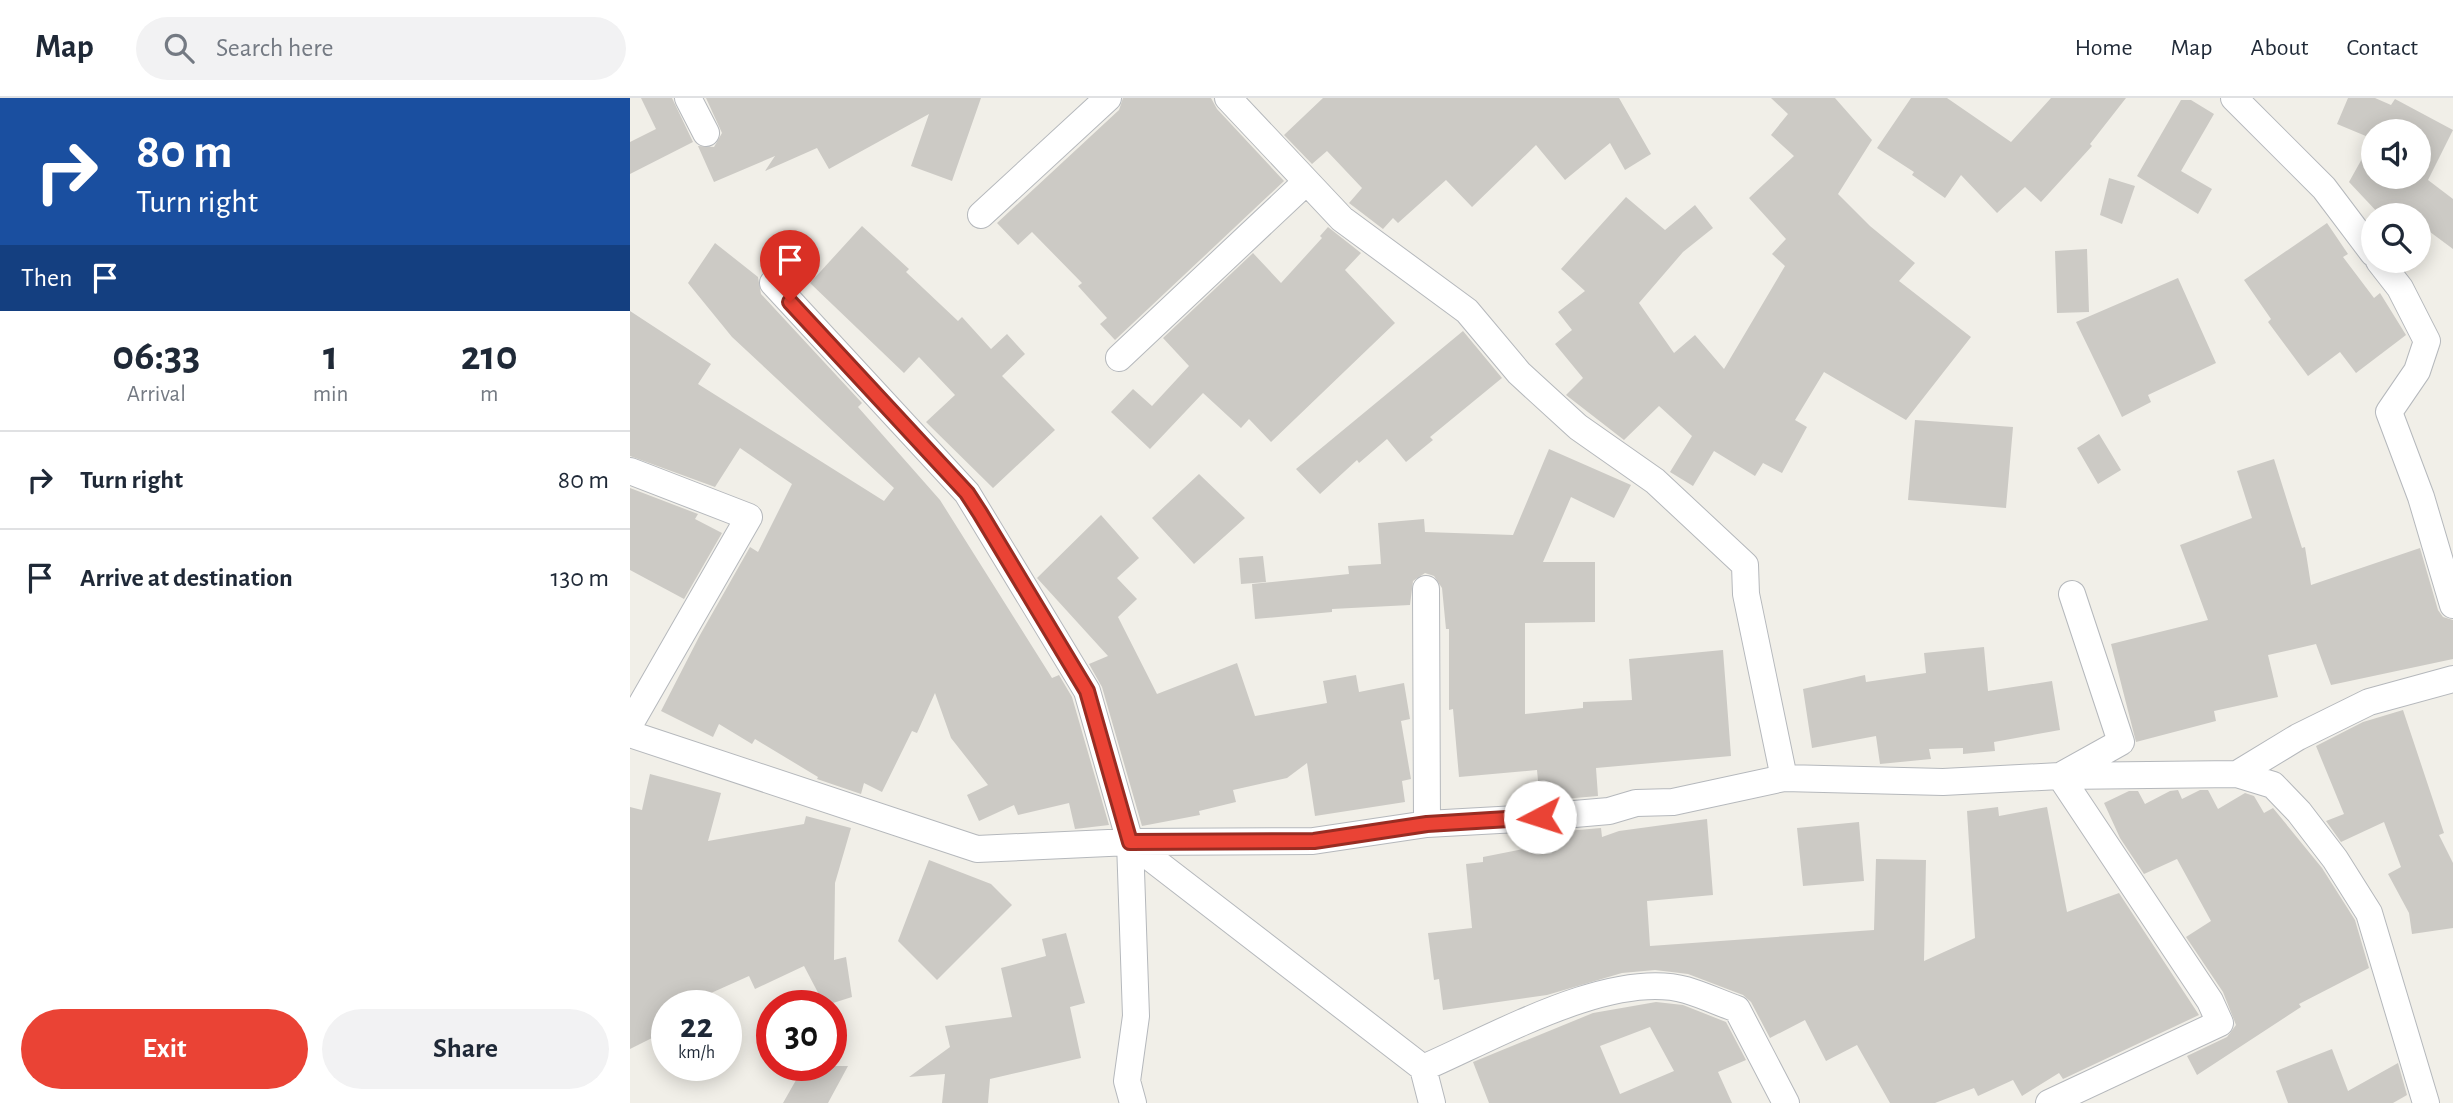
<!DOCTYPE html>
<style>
body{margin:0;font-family:"Alegreya Sans",sans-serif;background:#f2f2f3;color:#1f2937;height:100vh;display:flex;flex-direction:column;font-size:26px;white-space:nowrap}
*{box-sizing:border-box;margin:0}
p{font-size:23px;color:#747a83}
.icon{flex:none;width:38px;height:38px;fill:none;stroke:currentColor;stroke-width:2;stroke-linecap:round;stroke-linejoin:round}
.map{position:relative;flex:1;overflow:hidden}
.details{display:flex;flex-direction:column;background:#fff;width:630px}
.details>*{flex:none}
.guide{background:#1a4fa0;color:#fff;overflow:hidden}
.buttons{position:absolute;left:1731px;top:21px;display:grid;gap:14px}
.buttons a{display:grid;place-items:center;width:70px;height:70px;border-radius:50%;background:#fff;box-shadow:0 4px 18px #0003;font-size:35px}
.speed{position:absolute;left:21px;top:892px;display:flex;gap:14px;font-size:35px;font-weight:700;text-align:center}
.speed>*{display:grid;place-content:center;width:91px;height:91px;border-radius:50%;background:#fff;box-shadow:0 4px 18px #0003;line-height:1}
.speed small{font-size:18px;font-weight:400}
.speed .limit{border:10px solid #d22;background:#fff;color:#111}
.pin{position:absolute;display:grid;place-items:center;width:60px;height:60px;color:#fff;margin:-72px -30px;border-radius:50% 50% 50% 0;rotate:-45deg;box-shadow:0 0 7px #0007}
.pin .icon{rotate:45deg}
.me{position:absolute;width:77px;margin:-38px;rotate:265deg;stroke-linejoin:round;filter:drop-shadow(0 0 5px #0008)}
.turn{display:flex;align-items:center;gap:24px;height:147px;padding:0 21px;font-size:32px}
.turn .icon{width:91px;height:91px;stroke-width:2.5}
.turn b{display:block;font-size:49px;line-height:60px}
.then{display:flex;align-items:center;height:66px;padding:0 21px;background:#0003;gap:14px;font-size:26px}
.eta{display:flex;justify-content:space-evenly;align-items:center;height:119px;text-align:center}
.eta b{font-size:42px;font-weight:700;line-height:49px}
.action{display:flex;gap:14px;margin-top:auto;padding:14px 21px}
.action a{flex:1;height:80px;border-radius:42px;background:#ea4335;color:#fff;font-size:28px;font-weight:700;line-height:80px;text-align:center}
.action a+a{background:#f2f2f3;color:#1f2937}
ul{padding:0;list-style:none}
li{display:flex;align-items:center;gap:21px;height:98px;padding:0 21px;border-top:2px solid #e0e1e3}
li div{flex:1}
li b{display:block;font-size:26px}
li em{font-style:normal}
header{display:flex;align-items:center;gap:42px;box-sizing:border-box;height:98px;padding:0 35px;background:#fff;border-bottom:2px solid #e0e1e3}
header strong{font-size:33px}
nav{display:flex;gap:38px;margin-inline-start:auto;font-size:24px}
.search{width:490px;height:63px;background:#f2f2f3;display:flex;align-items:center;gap:18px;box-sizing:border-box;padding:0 24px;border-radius:38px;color:#747a83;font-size:26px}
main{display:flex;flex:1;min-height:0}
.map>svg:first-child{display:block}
.building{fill:#cccac5;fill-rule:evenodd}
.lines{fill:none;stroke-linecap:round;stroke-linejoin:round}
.minor-casing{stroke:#b5b8bc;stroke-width:28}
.minor{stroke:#fff;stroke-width:26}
.route-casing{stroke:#982c22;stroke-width:18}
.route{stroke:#ea4335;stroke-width:12}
</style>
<header>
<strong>Map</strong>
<div class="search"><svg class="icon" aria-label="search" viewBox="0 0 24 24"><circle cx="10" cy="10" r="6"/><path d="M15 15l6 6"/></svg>Search here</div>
<nav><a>Home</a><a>Map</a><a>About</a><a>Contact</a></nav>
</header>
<main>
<section class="details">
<div class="guide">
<div class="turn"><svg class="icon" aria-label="right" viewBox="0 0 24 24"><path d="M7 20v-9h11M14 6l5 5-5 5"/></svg><div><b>80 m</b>Turn right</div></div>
<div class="then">Then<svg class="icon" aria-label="arrive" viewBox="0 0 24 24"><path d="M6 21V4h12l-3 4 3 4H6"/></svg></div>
</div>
<div class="eta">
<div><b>06:33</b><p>Arrival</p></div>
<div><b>1</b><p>min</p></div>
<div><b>210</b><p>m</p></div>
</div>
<ul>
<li><svg class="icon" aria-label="right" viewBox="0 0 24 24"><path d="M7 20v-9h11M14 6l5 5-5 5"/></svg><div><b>Turn right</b></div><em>80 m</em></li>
<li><svg class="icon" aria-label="arrive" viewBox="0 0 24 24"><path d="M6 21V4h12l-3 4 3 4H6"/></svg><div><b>Arrive at destination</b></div><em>130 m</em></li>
</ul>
<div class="action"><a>Exit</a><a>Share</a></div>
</section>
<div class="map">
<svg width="1823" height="1005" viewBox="0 0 1823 1005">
<rect width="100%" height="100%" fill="#f1efe8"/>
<!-- building -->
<path class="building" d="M11 0H42L63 44 0 76V44L26 31Z
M76 0H351L322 83 281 68 299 16 199 71 187 50 135 73 145 58 84 84 68 48 84 49 92 35Z
M493 0H581L587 11 654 83 485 242 470 226 477 220 448 188 452 185 402 134 388 147 367 125 489 12Z
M693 0H989L1021 56 995 72 980 45 935 82 906 47 842 109 816 82 768 125 763 120 753 131 719 105 732 90 697 53 682 66 654 37Z
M1141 0H1205L1242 42 1208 96 1240 128 1285 165 1269 183 1341 239 1276 322 1194 274 1165 322 1177 329 1152 375 1133 365 1125 378 1084 353 1063 388 1040 374 1062 338 1029 308 994 342 936 297 953 280 925 246 942 232 928 214 955 193 931 171 996 99 1035 132 1065 107 1083 130 1053 154 1009 205 1044 255 1065 237 1094 271 1155 168 1142 156 1156 141 1119 100 1164 58 1141 37 1158 16Z
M1281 0H1317L1381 44 1421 0H1496L1460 46 1462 48 1411 104 1395 89 1367 115 1331 77 1315 100 1282 77 1284 74 1247 50Z
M1718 0H1745L1761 7 1765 1 1823 32 1798 82 1823 101V151L1788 125V117H1750L1719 84 1743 41 1707 26ZM1743 33H1788V79H1743Z
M1551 2H1561L1584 16 1551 73 1582 91 1568 116 1507 78Z
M1479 80 1505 88 1492 126 1470 117Z
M1697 125 1718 156 1713 159 1744 200 1750 195 1776 237 1726 275 1710 254 1678 278 1638 224 1641 221 1614 182Z
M232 128 279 171 276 174 328 223 332 219 361 251 377 236 395 256 372 278 425 332 363 390 296 324 325 297 289 259 274 275 180 185Z
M698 129 731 155 715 172 765 225 641 344 619 321 611 330 573 295 520 351 481 314 503 291 522 308 559 268 533 240 623 155 651 185 692 140 690 138Z
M85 145 128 179 131 196 232 305 228 309 310 402 422 580 429 577 442 599 479 727 445 731 439 705 388 717 384 707 349 723 337 697 358 687 321 640 305 595 287 635 282 633 252 694 234 685 231 696 187 681 188 679 125 641 122 646 89 626 83 639 31 613 70 537 120 449 128 454 162 386 110 350 85 389 0 358V213L81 266 68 286 254 403 264 390 102 239 58 185Z
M1457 151 1459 214 1427 215 1425 153Z
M1548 180 1586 265 1518 297 1521 304 1492 319 1446 224Z
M833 233 872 280 800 339 803 342 776 364 757 341 729 365 727 362 690 396 666 371Z
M1285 322 1383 329 1376 410 1278 402Z
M1469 336 1491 372 1468 386 1447 350Z
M919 351 1001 387 984 420 941 399 913 464H965V524L895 525V616L953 610V604L1002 602 999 561 1093 552 1101 658 966 670 968 698 910 703 907 672 829 679 823 611 819 612V531H816L812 490 804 478 795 475 783 483 780 507 702 511V514L625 521 622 486 719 476 718 468 751 466 748 425 794 421 795 434 883 437Z
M1644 361 1672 450 1675 449 1681 487 1790 450 1808 512 1813 519 1823 522V561L1701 587 1686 546 1638 557 1648 599 1584 613 1586 623 1506 644 1481 546 1578 522 1550 447 1622 420 1607 373Z
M569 376 615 420 564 466 522 420Z
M0 390 68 416 65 421 92 435 54 501 0 472Z
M471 417 509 460 487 480 507 501 488 519 527 596 607 565 625 618 697 605 693 583 726 577 729 594 774 585 780 621 771 623 781 681 772 683 775 704 685 718 677 665 657 680 603 692 606 704 569 713 570 717 512 728 472 589 459 566 478 558 407 480Z
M633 458 636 484 611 486 609 460Z
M1354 549 1358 593 1422 583 1430 632 1364 644 1365 653 1333 656V650L1299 651 1301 661 1250 666 1246 638 1182 650 1173 591 1235 577 1236 584 1296 575 1294 555Z
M1773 612 1814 735 1809 737 1823 765V830L1782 836 1779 815 1758 776 1771 769 1754 724 1711 744 1696 723 1714 716 1686 648 1733 624Z
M20 676 91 695 78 743 174 726 176 718 221 730 205 785 204 862 216 859 222 899 203 905V924L201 908H195L174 868 125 891 119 878 52 908H37V916L30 920 36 933 0 951V709L12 712Z
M1548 692 1552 701 1570 692H1578L1588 711 1615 695 1624 698 1634 715 1643 710 1692 770 1725 822 1739 870 1669 906 1671 909 1567 977 1557 958 1597 939 1606 927 1593 894 1556 839 1581 823 1547 761 1514 776 1490 740 1474 705 1499 693H1508L1515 706 1540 693Z
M1368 709 1369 718 1417 709 1437 814 1489 795 1569 917 1433 981 1429 975 1392 998 1383 982 1348 998 1344 990 1305 1005H1260L1227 947 1196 963 1175 922 1140 940 1121 904 1113 897 1058 876 1025 872 992 875 917 897 813 912 809 881 804 882 798 835 842 830 836 766 853 764V759L914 747 913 735 971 730 972 739 989 733 1077 721 1083 797 1017 803 1020 848 1244 832 1246 761 1296 762 1294 863 1345 840 1337 713Z
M1229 724 1234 783 1173 788 1167 730Z
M299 762 361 786 382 807 307 882 268 843Z
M436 835 455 905 440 909 451 960 360 981 358 1005H312L315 976 279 979 320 949 315 928 382 919 371 870 416 858 412 841Z
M1026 904 1053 907 1096 924 1116 962 1088 974 1102 1005H859L843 964 963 915ZM1020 929 1044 973 990 996 970 948Z
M1702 951 1718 993 1768 965 1777 997 1763 1005H1658L1646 973Z
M174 968H218L198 1005H153Z"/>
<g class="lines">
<defs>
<path id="minor" d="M58 0 76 35
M598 0 712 121 837 213 889 275 948 329 1025 383 1115 467 1116 496 1154 680
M1604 0 1694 90 1743 155
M351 117 478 0
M1749 163 1770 190 1797 243 1787 273 1759 314 1791 399 1823 507
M143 185 337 395 457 593 500 744 506 918 497 983 503 1005
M489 260 676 84
M0 373 119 419 0 626
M796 491 797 726
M0 636 347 751 500 744 683 743 797 726 887 721 979 713 1006 705 1043 704 1154 680 1313 684 1430 678 1607 676 1643 687 1669 714 1705 761 1739 815 1796 1005
M1607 676 1668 639 1739 604 1823 581
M500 744 793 970 802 1005
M793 970C863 940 981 871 1056 892 1073 897 1090 905 1107 911L1156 1005
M1419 1005 1590 925 1580 903 1430 678 1491 644 1442 496"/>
</defs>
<!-- minor casing -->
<use href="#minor" class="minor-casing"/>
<!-- minor -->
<use href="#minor" class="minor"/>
</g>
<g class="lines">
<defs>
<path id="route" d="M160 204 337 395 350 415 457 593 500 744 684 743 797 726 910 719"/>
</defs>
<!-- route casing -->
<use href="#route" class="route-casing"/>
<!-- route -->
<use href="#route" class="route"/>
</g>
</svg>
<div class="buttons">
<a><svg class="icon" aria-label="sound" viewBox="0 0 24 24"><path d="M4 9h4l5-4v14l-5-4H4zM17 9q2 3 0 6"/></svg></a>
<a><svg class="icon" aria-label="search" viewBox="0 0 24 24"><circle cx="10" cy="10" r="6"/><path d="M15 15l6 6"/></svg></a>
</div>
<div class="speed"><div>22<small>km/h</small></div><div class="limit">30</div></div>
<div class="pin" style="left:160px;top:204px;background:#d93025"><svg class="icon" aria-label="arrive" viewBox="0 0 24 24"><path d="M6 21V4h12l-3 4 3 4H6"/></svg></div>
<svg class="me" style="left:910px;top:719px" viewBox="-20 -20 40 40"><circle r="19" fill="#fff"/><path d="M0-13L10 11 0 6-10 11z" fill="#ea4335"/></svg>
</div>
</main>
